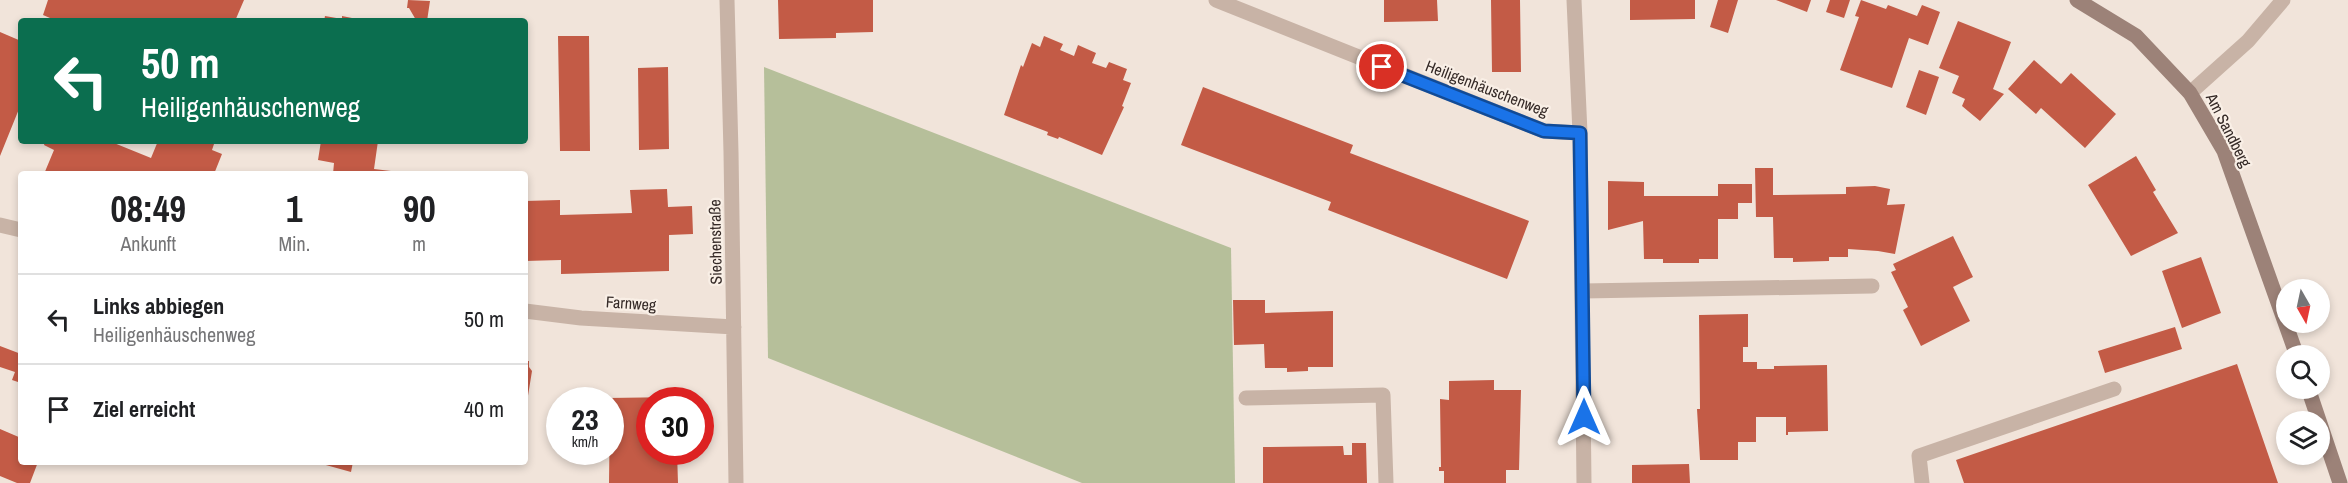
<!DOCTYPE html>
<html lang="de">
<meta charset="utf-8">
<style>
body{margin:0;font-family:"Archivo Narrow",sans-serif;background:#f6f6f6;color:#202124;height:100vh;display:flex;flex-direction:column;font-size:22px;white-space:nowrap}
*{box-sizing:border-box;margin:0}
p{font-size:20px;color:#757577}
.icon{flex:none;width:33px;height:33px;fill:none;stroke:currentColor;stroke-width:2;stroke-linecap:round;stroke-linejoin:round}
.map{position:relative;flex:1;overflow:hidden}
.details{position:absolute;left:18px;top:171px;width:510px;height:294px;display:flex;flex-direction:column;background:#fff;border-radius:6px;box-shadow:0 3px 9px #0003}
.details>*{flex:none}
.guide{position:absolute;left:18px;top:18px;width:510px;height:126px;border-radius:6px;box-shadow:0 3px 9px #0003;background:#0b6e4f;color:#fff;overflow:hidden}
.needle{width:39px;rotate:171deg}
.buttons{position:absolute;left:2276px;top:279px;display:grid;gap:12px}
.buttons a{display:grid;place-items:center;width:54px;height:54px;border-radius:50%;background:#fff;box-shadow:0 3px 9px #0003;font-size:30px}
.speed{position:absolute;left:546px;top:387px;display:flex;gap:12px;font-size:30px;font-weight:700;text-align:center}
.speed>*{display:grid;place-content:center;width:78px;height:78px;border-radius:50%;background:#fff;box-shadow:0 3px 9px #0003;line-height:1}
.speed small{font-size:15px;font-weight:400}
.speed .limit{border:9px solid #d22;background:#fff;color:#111}
.pin{position:absolute;display:grid;place-items:center;width:51px;height:51px;color:#fff;margin:-26px;border:3px solid #fff;border-radius:50%;box-shadow:0 2px 6px #0007}
.me{position:absolute;width:66px;margin:-33px;rotate:0deg;stroke-linejoin:round;filter:drop-shadow(0 0 4px #0008)}
.turn{display:flex;align-items:center;gap:21px;height:126px;padding:0 24px;font-size:27px}
.turn .icon{width:78px;height:78px;stroke-width:2.5}
.turn b{display:block;font-size:42px;line-height:51px}
.eta{display:flex;justify-content:space-evenly;align-items:center;height:102px;text-align:center}
.eta b{font-size:36px;font-weight:700;line-height:42px}
ul{padding:0;list-style:none}
li{display:flex;align-items:center;gap:18px;height:90px;padding:0 24px;border-top:2px solid #e0e0e0}
li div{flex:1}
li b{display:block;font-size:22px}
li em{font-style:normal}
.map>svg:first-child{display:block}
.green{fill:#b6bf9a}
.building{fill:#c35b46}
.lines{fill:none;stroke-linecap:round;stroke-linejoin:round}
.lane{stroke:#c8b3a6;stroke-width:15}
.street{stroke:#c8b3a6;stroke-width:15}
.secondary{stroke:#9c8278;stroke-width:15}
.route-casing{stroke:#114b97;stroke-width:15}
.route{stroke:#1a73e8;stroke-width:10}
.labels{text-anchor:middle;dominant-baseline:central;stroke-width:4.5;stroke-linejoin:round;paint-order:stroke}
.street-label{font-size:16px;fill:#352a27;stroke:#f9efe6}
</style>
<div class="map">
<svg width="2348" height="483" viewBox="0 0 2348 483">
<rect width="100%" height="100%" fill="#f1e4da"/>
<!-- green -->
<path class="green" d="M764 67 1231 248 1235 483H1082L768 358Z"/>
<!-- building -->
<path class="building" d="M48 0H244L235 21H57L43 15Z
M408 0 430 1 427 21 416 20 409 8H407Z
M778 0H873V32L836 33V38L779 39Z
M1384 0H1437L1438 21 1384 22Z
M1491 0H1520L1521 72H1492Z
M1630 0H1695V19L1630 20Z
M1718 0H1738L1728 33 1710 27Z
M1776 0H1811L1807 12Z
M1830 0H1850L1844 18 1826 12Z
M1861 0 1886 9 1888 5 1917 16 1922 5 1940 12 1928 45 1909 38 1892 88 1840 70 1859 17 1855 16Z
M325 16 342 19V16L367 21H324Z
M1958 21 2011 42 1993 89 2004 94 1980 121 1962 106 1965 99 1952 93 1959 76 1939 68Z
M0 32 21 41V104L0 156Z
M558 36H589L590 151H560Z
M1044 36 1063 44 1060 50 1074 56 1078 45 1096 53 1092 63 1106 68 1109 62 1127 69 1123 80 1131 83 1122 106 1124 107 1102 155 1059 137 1058 139 1047 135 1048 132 1004 115 1021 65 1023 67 1032 43 1040 47Z
M2034 60 2061 84 2071 73 2116 114 2085 148 2041 108 2036 114 2008 89Z
M668 67 669 149 639 150 638 68Z
M1919 70 1939 77 1926 115 1906 107Z
M1203 87 1353 145 1350 153 1529 221 1507 279 1328 210 1331 202 1181 145Z
M45 141H115L114 143 151 158 158 141H215L212 150 222 154 214 174H44L54 150 44 145Z
M321 141H378L374 169 391 171 390 174H333L334 163 318 160Z
M2136 156 2156 190 2153 192 2178 233 2131 256 2088 185Z
M1755 168H1773V195L1846 194V187L1875 186 1890 189 1887 205 1905 204 1895 254 1878 251 1848 249V257H1829V261L1793 262V258H1774L1773 217H1756Z
M1608 181 1644 182V196H1718V184H1752V203H1738V219H1718V259H1699V263H1663V259H1644L1643 221 1608 230Z
M667 189 668 207 692 206 693 234 669 235V271L561 274V260L525 261V201L560 200V215L632 213 630 190Z
M1953 236 1973 277 1953 287 1970 321 1921 346 1903 310 1908 307 1891 272 1896 270 1893 264Z
M2201 257 2221 313 2182 328 2162 271Z
M1233 300H1265V313L1333 311V367H1308V371L1287 372V368H1265L1264 344 1234 345Z
M1748 314V347H1743V362H1757V369H1774V366L1827 365 1828 431 1788 432V435H1786V417H1756V442H1738V460H1700L1697 409H1700L1699 315Z
M2175 327 2182 349 2105 373 2098 351Z
M0 346 21 354 19 362 21 363V383L12 380 15 372 0 367Z
M525 361H529V367L532 371 526 408Z
M2237 364 2278 483H1964L1956 460Z
M1494 380V390H1521L1519 470H1506V483H1444V471H1439V467H1441L1440 399 1449 400V381Z
M677 397V400H650V452H677L678 483H609L610 400H608V398Z
M0 429 21 438V462H38L30 483H17L0 476Z
M1352 443H1366L1367 483H1263V447L1343 446 1344 455H1352Z
M315 462H353L351 472Z
M1689 464 1690 483H1632V465Z"/>
<g class="lines">
<!-- lane -->
<path class="lane" d="M2190 93 2248 41 2283 0
M0 225 21 230
M1246 398 1383 395 1386 483
M1922 483 1919 456 2114 389"/>
<!-- street -->
<path class="street" d="M727 0 731 152 736 483
M1216 0 1544 131 1580 133
M1574 0 1580 133 1584 483
M1583 291 1872 286
M525 311 581 318 734 327"/>
<!-- secondary -->
<path class="secondary" d="M2077 0 2136 36 2190 93 2224 151 2297 356
M2308 388 2340 483"/>
</g>
<g class="lines">
<defs>
<path id="route" d="M1382 67 1544 131 1580 133 1584 417"/>
</defs>
<!-- route casing -->
<use href="#route" class="route-casing"/>
<!-- route -->
<use href="#route" class="route"/>
</g>
<g class="labels">
<!-- street labels -->
<g class="street-label">
<text transform="translate(1487 88) rotate(21)">Heiligenhäuschenweg</text>
<text transform="translate(2229 130) rotate(63)">Am Sandberg</text>
<text transform="translate(715 242) rotate(-91)">Siechenstraße</text>
<text transform="translate(631 303) rotate(4)">Farnweg</text>
</g>
</g>
</svg>
<div class="buttons">
<a><svg class="needle" viewBox="-14 -14 28 28"><path d="M0-13l5 13h-10z" fill="#e53935"/><path d="M0 13l5-13h-10z" fill="#757577"/></svg></a>
<a><svg class="icon" aria-label="search" viewBox="0 0 24 24"><circle cx="10" cy="10" r="6"/><path d="M15 15l6 6"/></svg></a>
<a><svg class="icon" aria-label="layers" viewBox="0 0 24 24"><path d="M12 4l9 5-9 5-9-5zM3 14l9 5 9-5"/></svg></a>
</div>
<div class="speed"><div>23<small>km/h</small></div><div class="limit">30</div></div>
<div class="pin" style="left:1382px;top:67px;background:#d93025"><svg class="icon" aria-label="arrive" viewBox="0 0 24 24"><path d="M6 21V4h12l-3 4 3 4H6"/></svg></div>
<svg class="me" style="left:1584px;top:417px" viewBox="-20 -20 40 40"><path d="M0-17L14 15 0 8-14 15z" fill="#1a73e8" stroke="#fff" stroke-width="4"/></svg>
<div class="guide">
<div class="turn"><svg class="icon" aria-label="left" viewBox="0 0 24 24"><path d="M17 20v-9H6M10 6l-5 5 5 5"/></svg><div><b>50 m</b>Heiligenhäuschenweg</div></div>
</div>
<section class="details">
<div class="eta">
<div><b>08:49</b><p>Ankunft</p></div>
<div><b>1</b><p>Min.</p></div>
<div><b>90</b><p>m</p></div>
</div>
<ul>
<li><svg class="icon" aria-label="left" viewBox="0 0 24 24"><path d="M17 20v-9H6M10 6l-5 5 5 5"/></svg><div><b>Links abbiegen</b><p>Heiligenhäuschenweg</p></div><em>50 m</em></li>
<li><svg class="icon" aria-label="arrive" viewBox="0 0 24 24"><path d="M6 21V4h12l-3 4 3 4H6"/></svg><div><b>Ziel erreicht</b></div><em>40 m</em></li>
</ul>
</section>
</div>
